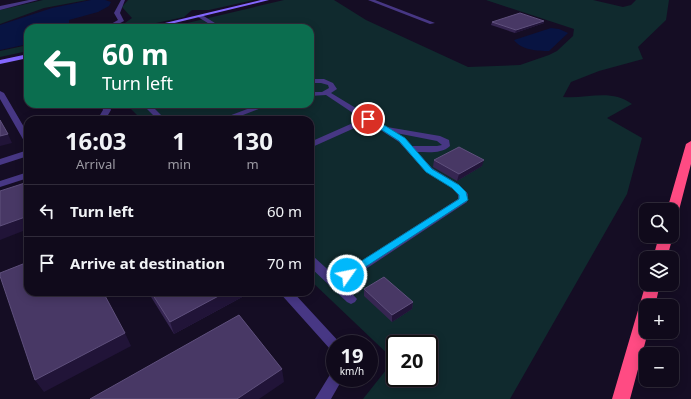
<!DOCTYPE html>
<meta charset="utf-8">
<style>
body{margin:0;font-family:"Noto Sans",sans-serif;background:#191324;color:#f1f3f6;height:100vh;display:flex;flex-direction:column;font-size:15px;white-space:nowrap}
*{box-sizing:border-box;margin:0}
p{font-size:13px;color:#9c9aa3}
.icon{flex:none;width:22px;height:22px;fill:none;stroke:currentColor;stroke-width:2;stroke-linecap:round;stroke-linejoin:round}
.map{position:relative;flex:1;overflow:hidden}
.drawer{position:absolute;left:24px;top:116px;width:290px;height:180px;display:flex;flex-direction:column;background:#100a1b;border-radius:12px;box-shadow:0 2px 10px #0003,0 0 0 1px #302b3a}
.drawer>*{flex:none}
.banner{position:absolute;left:24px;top:24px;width:290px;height:84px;border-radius:12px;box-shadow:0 2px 10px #0003,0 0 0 1px #302b3a;background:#0b6e4f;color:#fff;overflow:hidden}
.tools{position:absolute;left:639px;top:203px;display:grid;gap:8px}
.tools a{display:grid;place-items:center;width:40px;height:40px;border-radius:8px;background:#100a1b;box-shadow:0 2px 10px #0003,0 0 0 1px #302b3a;font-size:20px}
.speed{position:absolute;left:326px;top:335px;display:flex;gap:8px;font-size:20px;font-weight:700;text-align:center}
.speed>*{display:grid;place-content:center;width:52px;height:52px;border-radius:50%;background:#100a1b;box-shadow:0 2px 10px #0003,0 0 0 1px #302b3a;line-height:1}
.speed small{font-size:10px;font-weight:400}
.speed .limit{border:2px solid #111;border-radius:6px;background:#fff;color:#111}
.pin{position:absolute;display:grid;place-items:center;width:34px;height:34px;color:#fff;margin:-17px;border:2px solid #fff;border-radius:50%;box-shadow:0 1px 4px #0007}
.me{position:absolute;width:44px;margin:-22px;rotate:57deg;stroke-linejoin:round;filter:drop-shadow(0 0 3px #0008)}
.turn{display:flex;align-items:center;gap:14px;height:84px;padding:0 12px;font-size:18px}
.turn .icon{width:52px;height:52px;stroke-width:2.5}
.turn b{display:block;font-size:28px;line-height:34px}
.eta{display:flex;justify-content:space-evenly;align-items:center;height:68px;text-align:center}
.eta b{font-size:24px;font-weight:700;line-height:28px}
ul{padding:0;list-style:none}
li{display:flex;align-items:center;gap:12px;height:52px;padding:0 12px;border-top:1px solid #302b3a}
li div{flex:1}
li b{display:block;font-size:15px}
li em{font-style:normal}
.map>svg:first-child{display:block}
.green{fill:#102a2e;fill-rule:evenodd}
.water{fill:#081442}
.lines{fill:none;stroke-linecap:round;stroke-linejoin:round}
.lane{fill:#473784;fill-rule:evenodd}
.secondary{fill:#8467ff;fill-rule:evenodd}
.highway{fill:#ff4b83;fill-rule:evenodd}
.wall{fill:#362652}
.shaded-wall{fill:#211438}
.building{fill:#483865;stroke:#5f507d}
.route{fill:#00b8fb;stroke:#0078a3}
</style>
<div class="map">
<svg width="691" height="399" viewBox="0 0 691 399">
<rect width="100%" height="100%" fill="#150d24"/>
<!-- green -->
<path class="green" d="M43 0H87L44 8 0 24V10Z
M128 0H254L209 10H192L184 17 133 28H113L122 25 132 18 122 7Z
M284 0H334L366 20 468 67 520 65 549 55 557 51 573 36 574 29 486 0H593L623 7 631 5 636 0H669L666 20 638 47 643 59 599 71 571 82 563 97C587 99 611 88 632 104L607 118 642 138 627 194 510 399H363L394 360 310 280V120H142L126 104H310V28H166ZM395 344H429V378H395Z
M28 45V51L0 57V51Z"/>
<!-- water -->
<path class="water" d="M91 0H105L111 2 109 6 98 12 69 20V25L72 28H28V44L0 50V25L52 8Z
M551 28 559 29 568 33 549 51C538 51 521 50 514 40Z"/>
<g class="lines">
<!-- lane -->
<path class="lane" d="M29 0H38L0 10V6Z
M121 0H125L120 13 124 21 111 28H104L118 20 114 13Z
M368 0H375L435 23 430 24Z
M198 15H202L223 28H216L198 17Z
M310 79H324L333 83 337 89 331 93 387 127 440 136 449 140 450 146C442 154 428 152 417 152L432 168 458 184 468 194 467 202 343 284 357 299 355 302 351 304 347 302 310 267V256L314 257 336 277 458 199V195L452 188 426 172 399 142 368 122 310 148V142L362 119 326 95 310 96V92H322L329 88 328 85 321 83H310ZM396 133 437 141 442 145 437 146H412L405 138Z
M0 91 4 93 28 134V144L24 141 0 99Z
M101 104H109L111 110 105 120H97L103 110Z
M142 104H150L166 120H158Z
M261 104H272L230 120H218Z
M28 150V156L0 165V159Z
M28 172V178L0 187V181Z
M279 292H293L341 344H335V351L330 349Z
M335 372V378H343L331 399H315L331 373Z"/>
<!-- secondary -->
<path class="secondary" d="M261 0H269L154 28H144Z
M28 54V58L0 64V60Z"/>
<!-- highway -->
<path class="highway" d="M691 141V164L678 214 676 217 672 218V210H667L686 144Z
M672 235 673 236 667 258H653L659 236Z
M646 283 660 284 655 306H646V332H648L630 399H612Z"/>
</g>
<!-- wall -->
<path class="wall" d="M492 22 544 23 515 33 491 25Z
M434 160 482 166 457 181 433 167Z
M364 289 413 302 412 309 392 322 364 296Z
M148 292H243L244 296 174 334Z"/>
<!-- shaded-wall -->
<path class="shaded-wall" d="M544 21V23L515 33 516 30Z
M8 134 12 143 0 146V136Z
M484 160 482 166 457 181 459 174Z
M28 216V229L0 240V226Z
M226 292H243L244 296 174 334 170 322Z
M413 302 412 309 392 322V315Z
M125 333 131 346 44 392 35 380Z
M282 369 284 382 259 399H237Z"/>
<!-- building -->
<path class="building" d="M520 13 544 21 516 30 492 22Z
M0 120 8 134 0 136Z
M459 147 484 160 459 174 434 160Z
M28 182V216L0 226V191Z
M28 262V292H103L125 333 35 380 0 276V273Z
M384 277 413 302 392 315 364 289Z
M151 292H226L170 322Z
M239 315 282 369 237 399H90Z"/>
<!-- route -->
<path class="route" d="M366 117H371L405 138 432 169 459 185 466 192 468 200 347 279 344 278 342 275 344 272 459 199V195L452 188 426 172 399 141 366 120Z"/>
</svg>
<div class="tools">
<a><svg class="icon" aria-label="search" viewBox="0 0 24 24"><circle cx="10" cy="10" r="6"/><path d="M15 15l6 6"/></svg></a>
<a><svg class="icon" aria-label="layers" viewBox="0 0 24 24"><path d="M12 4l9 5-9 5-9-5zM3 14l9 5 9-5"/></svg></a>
<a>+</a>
<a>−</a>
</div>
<div class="speed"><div>19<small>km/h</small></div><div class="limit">20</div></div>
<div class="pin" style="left:368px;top:119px;background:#d93025"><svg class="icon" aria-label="arrive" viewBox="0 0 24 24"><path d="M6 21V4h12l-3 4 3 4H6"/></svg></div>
<svg class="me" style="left:347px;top:275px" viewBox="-20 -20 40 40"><circle r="17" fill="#00b8fb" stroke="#fff" stroke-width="3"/><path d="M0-11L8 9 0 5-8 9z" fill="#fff"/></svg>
<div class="banner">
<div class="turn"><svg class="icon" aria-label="left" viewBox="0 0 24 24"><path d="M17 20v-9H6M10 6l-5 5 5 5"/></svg><div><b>60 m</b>Turn left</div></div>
</div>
<section class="drawer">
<div class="eta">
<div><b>16:03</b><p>Arrival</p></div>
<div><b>1</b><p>min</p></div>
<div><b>130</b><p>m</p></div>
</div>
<ul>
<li><svg class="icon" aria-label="left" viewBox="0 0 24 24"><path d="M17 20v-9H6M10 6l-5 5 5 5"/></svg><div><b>Turn left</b></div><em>60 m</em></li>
<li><svg class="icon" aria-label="arrive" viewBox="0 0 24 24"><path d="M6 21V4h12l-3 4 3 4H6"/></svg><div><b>Arrive at destination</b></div><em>70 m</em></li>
</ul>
</section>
</div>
